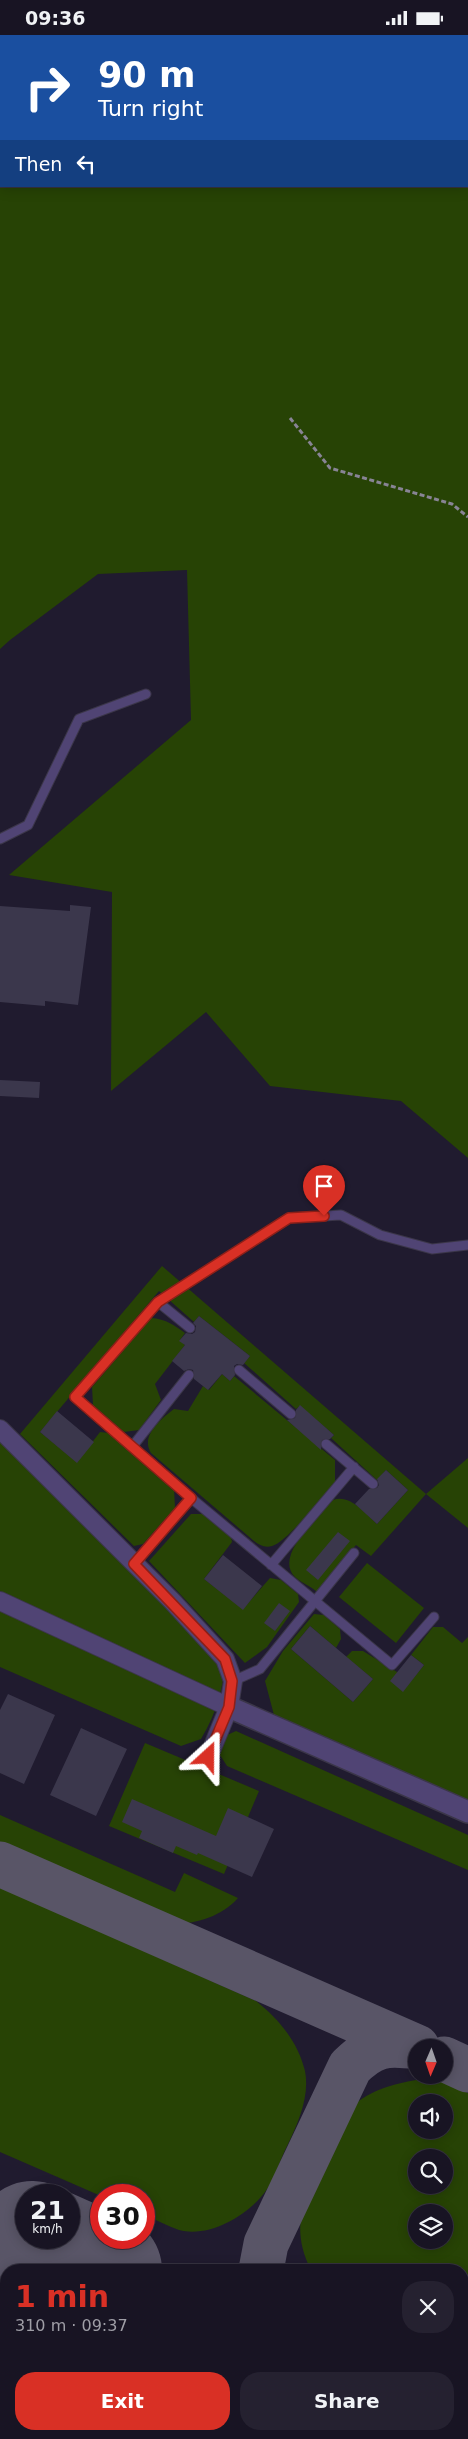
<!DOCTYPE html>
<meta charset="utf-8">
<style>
body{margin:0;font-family:"DejaVu Sans",sans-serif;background:#252130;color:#f1f3f6;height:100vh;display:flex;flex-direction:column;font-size:19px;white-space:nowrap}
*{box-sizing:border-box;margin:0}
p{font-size:16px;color:#9f9ea6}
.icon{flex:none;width:28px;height:28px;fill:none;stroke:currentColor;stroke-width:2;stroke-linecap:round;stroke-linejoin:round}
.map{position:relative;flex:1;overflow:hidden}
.details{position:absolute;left:0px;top:2229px;width:469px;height:176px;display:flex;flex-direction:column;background:#181423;border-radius:20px 20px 0 0;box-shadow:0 2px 12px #0003,0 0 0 1px #363341}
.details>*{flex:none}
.hud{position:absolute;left:0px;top:0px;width:469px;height:152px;box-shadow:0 2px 12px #0003,0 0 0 1px #363341;background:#1a4fa0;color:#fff;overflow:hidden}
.needle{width:32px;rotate:182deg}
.controls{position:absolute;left:408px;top:2004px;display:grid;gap:10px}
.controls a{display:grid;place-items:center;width:45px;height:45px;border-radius:50%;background:#181423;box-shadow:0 2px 12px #0003,0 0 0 1px #363341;font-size:25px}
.speed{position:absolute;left:15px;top:2149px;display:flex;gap:10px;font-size:25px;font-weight:700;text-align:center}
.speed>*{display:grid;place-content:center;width:65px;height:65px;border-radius:50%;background:#181423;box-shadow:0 2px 12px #0003,0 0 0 1px #363341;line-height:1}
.speed small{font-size:12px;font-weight:400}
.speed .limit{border:8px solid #d22;background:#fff;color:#111}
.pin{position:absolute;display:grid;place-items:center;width:42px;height:42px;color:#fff;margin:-51px -21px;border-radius:50% 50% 50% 0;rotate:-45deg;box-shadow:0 0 5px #0007}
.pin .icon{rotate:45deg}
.me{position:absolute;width:55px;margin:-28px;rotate:24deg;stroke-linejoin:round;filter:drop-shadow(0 0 4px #0008)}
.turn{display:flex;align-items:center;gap:18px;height:105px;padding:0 15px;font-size:22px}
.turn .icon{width:65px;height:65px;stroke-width:2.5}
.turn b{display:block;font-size:35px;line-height:42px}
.then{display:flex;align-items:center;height:48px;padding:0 15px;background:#0003;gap:10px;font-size:19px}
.round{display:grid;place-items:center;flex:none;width:52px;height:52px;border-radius:20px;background:#252130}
.head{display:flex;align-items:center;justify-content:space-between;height:85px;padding:0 15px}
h1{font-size:30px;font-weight:700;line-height:38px;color:#d93025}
.button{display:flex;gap:10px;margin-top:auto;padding:10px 15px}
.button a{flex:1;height:58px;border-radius:20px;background:#d93025;color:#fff;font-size:20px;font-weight:700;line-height:58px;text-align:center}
.button a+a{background:#252130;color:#f1f3f6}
.status{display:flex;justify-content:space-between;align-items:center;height:35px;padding:0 25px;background:#181423;direction:ltr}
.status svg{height:14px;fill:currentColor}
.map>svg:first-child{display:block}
.green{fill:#274305;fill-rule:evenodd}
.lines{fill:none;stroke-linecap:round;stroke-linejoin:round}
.taxiway{stroke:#595567;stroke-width:45}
.runway{stroke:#595567;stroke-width:112}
.building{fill:#3b374c}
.service-casing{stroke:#3b3649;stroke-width:11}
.minor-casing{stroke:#3b3649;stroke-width:20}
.tertiary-casing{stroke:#3b3649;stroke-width:24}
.path{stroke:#888495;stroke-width:3;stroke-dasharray:5 2.5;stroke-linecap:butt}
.service{stroke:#504474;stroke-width:9}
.minor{stroke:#504474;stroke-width:18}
.tertiary{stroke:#504474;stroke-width:21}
.route-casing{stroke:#8d1f18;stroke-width:12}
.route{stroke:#d93025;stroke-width:9}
</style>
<div class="status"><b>09:36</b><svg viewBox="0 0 49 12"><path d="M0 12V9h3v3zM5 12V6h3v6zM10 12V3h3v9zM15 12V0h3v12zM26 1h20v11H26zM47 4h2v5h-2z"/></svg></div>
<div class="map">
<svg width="468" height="2404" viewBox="0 0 468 2404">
<rect width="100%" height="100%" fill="#201b2f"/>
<!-- green -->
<path class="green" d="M0 0H468V1123L401 1066 270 1051 206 977 111 1056 112 857 9 840 191 685 187 535 98 539 10 605 0 614ZM1 1H468V151H1Z
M162 1231 426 1459 468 1423V1493L426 1459 371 1521 356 1510 317 1557C311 1551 301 1548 295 1542 273 1521 320 1480 333 1465 350 1459 365 1478 377 1489L408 1455 386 1435 377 1445 331 1403 334 1400 300 1371 296 1374 244 1328 250 1321 199 1281 194 1287 159 1256 40 1397 77 1427 100 1397 109 1398 174 1453 175 1473 143 1509 134 1511 20 1399Z
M151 1283C166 1284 174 1290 185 1298L180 1305 185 1310 155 1349 161 1365 139 1395 124 1397 93 1370 92 1352Z
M222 1339 230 1346 234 1341 335 1425V1448C323 1461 287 1507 272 1511 265 1513 259 1510 254 1506L151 1418C140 1401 161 1384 174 1374L188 1376 203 1351 209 1355Z
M0 1394 225 1624C224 1653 216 1679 201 1704L181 1711 0 1632Z
M191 1479H204L231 1502 232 1507 204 1544 243 1574 270 1543 281 1545 298 1559 299 1567 267 1612 245 1628 149 1526Z
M367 1528 424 1573 396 1608 339 1562Z
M314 1579 324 1580 340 1594 341 1604 336 1613 310 1591 291 1614 353 1667 373 1644 346 1622 352 1616H363L397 1637 403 1656 424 1630 411 1620 433 1592H443L462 1608 468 1602V1766L274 1680 265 1646 283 1616Z
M236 1696 468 1800V1835L227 1731 218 1717 225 1701Z
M145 1708 259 1756 224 1839 109 1791Z
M0 1780 175 1857 184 1838 238 1863C221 1882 199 1887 174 1890L0 1813Z
M0 1852 256 1966C279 1984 298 2007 305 2036 310 2061 298 2088 288 2109 280 2124 275 2144 265 2157 247 2181 209 2203 179 2195 167 2191 155 2184 144 2180V2160L101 2161 0 2117Z
M416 2045 442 2047 468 2058V2324L463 2322 462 2235H311C288 2191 306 2156 325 2116 333 2100 339 2083 353 2071 370 2055 394 2049 416 2045ZM416 2068H444V2095H416ZM416 2122H444V2150H416ZM416 2178H444V2205H416Z
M0 2244 6 2247V2399H348L360 2404H0Z"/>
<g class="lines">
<!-- taxiway -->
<path class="taxiway" d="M0 1829 417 2012
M444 2024 468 2035
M261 2235 266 2209 350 2032C373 2009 386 2008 417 2012"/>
<!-- runway -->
<path class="runway" d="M32 2202 106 2235
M462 2391 468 2394"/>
</g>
<!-- building -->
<path class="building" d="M70 870 91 872 78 970 45 966V971L0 967V871L70 876Z
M0 1045 40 1047 39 1063 0 1061Z
M199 1281 250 1321 243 1330 237 1329 234 1331 235 1340 230 1346 222 1339 208 1355 194 1344 193 1335 189 1334 184 1336 172 1326 185 1310 179 1306 186 1298 192 1299 195 1297 196 1291 193 1288Z
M300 1370 334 1400 330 1404 322 1405 321 1415 287 1385 295 1383 296 1375Z
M57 1376 94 1407 77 1428 40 1397Z
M386 1435 408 1455 377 1489 355 1469 369 1454 377 1453 379 1450 377 1444Z
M338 1497 350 1506 318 1545 306 1535Z
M223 1520 262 1551 243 1575 204 1544Z
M279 1568 290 1576 275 1596 264 1588Z
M310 1591 373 1644 353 1667 291 1614Z
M411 1620 424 1630 403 1657 390 1646Z
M8 1659 55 1680 24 1749 0 1738V1675Z
M81 1693 127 1714 96 1781 50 1760Z
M132 1764 216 1801 228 1773 274 1794 252 1842 198 1818 197 1820 176 1811 173 1818 139 1803 142 1796 122 1787Z"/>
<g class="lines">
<defs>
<path id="service" d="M0 804 28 790 79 684 146 659
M158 1267 289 1183 341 1180 380 1200 432 1214 468 1210
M190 1293 158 1267 75 1362 191 1463 392 1630 434 1582
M239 1335 291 1379
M326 1409 373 1449
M132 1412 189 1340
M134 1529 191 1463
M271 1530 354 1432
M233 1646 260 1634 354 1518"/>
<path id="minor" d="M0 1394 173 1567 225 1624 233 1646 229 1672 208 1723
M0 1566 229 1672"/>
<path id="tertiary" d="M229 1672 468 1777"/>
</defs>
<!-- service casing -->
<use href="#service" class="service-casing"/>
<!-- minor casing -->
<use href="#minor" class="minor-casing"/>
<!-- tertiary casing -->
<use href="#tertiary" class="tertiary-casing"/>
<!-- path -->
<path class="path" d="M290 383 330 433 452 469 468 482"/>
<!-- service -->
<use href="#service" class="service"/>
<!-- minor -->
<use href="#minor" class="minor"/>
<!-- tertiary -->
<use href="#tertiary" class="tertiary"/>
</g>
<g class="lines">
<defs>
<path id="route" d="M208 1722 229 1672 232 1646 225 1624 134 1529 191 1463 75 1362 158 1267 289 1183 324 1181"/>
</defs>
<!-- route casing -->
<use href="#route" class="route-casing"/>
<!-- route -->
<use href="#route" class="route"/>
</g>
</svg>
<div class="controls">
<a><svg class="needle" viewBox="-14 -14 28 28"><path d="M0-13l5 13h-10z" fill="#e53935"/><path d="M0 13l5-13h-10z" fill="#9f9ea6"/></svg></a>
<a><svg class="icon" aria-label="sound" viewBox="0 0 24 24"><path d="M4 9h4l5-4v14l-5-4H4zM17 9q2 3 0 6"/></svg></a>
<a><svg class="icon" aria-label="search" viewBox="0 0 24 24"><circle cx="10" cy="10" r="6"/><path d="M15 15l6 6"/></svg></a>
<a><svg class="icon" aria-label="layers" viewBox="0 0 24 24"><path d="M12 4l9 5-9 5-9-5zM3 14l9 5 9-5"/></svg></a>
</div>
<div class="speed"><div>21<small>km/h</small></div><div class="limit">30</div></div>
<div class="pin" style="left:324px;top:1181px;background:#d93025"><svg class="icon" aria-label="arrive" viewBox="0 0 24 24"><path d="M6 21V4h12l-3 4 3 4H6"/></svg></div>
<svg class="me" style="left:208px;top:1722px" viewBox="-20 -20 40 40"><path d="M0-17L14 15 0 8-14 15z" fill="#d93025" stroke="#fff" stroke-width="4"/></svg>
<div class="hud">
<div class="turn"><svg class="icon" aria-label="right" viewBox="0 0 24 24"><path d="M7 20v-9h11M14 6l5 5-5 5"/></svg><div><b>90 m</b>Turn right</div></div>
<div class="then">Then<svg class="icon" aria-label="left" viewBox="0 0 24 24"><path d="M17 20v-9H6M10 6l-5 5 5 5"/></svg></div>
</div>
<section class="details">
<div class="head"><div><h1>1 min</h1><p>310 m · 09:37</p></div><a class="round"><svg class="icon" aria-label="close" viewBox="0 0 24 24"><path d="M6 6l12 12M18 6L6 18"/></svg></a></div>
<div class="button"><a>Exit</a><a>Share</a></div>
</section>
</div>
